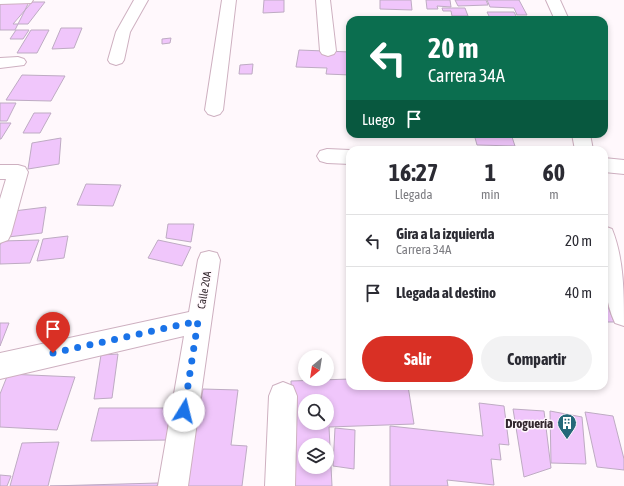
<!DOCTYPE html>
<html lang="es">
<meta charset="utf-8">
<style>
body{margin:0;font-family:"Asap Condensed",sans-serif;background:#f2f2f3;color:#2b2b33;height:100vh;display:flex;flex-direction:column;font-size:15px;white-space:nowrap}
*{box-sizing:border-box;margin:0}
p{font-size:13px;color:#7c7c81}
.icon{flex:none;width:22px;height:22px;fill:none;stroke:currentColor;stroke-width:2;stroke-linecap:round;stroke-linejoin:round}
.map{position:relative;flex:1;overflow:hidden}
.panel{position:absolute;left:346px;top:146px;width:262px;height:244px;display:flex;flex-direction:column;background:#fff;border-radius:12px;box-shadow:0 2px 6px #0003}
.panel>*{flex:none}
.top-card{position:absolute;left:346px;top:16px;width:262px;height:122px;border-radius:12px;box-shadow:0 2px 6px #0003;background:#0b6e4f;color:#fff;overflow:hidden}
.needle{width:26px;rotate:210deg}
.tools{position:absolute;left:298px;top:350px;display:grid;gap:8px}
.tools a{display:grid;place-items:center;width:36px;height:36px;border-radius:50%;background:#fff;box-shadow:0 2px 6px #0003;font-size:20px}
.pin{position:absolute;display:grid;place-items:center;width:34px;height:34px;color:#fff;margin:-41px -17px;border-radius:50% 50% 50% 0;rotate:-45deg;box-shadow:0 0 4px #0007}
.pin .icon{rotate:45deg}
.me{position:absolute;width:44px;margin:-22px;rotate:9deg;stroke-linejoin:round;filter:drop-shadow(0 0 3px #0008)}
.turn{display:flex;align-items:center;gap:14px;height:84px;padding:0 16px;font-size:18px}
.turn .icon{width:52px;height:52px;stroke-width:2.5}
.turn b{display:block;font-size:28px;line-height:34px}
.then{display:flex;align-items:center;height:38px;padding:0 16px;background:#0003;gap:8px;font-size:15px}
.eta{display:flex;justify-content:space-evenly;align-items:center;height:68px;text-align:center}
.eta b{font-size:24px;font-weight:700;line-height:28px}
.button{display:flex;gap:8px;margin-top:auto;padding:8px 16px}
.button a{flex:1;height:46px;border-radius:24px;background:#d93025;color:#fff;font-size:16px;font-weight:700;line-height:46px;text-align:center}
.button a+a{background:#f2f2f3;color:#2b2b33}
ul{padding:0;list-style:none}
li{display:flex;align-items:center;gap:12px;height:52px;padding:0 16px;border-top:1px solid #e1e1e2}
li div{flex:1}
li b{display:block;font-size:15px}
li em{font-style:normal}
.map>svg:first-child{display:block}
.building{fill:#f0c6fb;stroke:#beabc3;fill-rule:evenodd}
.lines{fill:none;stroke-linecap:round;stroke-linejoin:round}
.minor-casing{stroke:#ceb0c0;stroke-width:2}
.minor{fill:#fff;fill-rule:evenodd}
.route{stroke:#1a73e8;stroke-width:7;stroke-dasharray:0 12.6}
.labels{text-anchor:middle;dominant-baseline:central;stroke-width:3;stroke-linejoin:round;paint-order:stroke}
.street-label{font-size:11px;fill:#32272d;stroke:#fff8fc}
.near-poi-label{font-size:13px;font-weight:bold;fill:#32272d;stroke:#fff8fc;text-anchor:end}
</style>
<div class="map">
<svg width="624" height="486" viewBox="0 0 624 486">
<rect width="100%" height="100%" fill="#fff8fc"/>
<!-- building -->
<path class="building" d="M264 0H284V12L263 13Z
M380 0H411L412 10 380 9Z
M426 0H450L451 7 437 6 438 9H427Z
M455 0H486L488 5 458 6Z
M487 0H519L527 15H517L514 8 490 7Z
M29 2 15 30H0V3Z
M32 2H45L28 24H13Z
M442 8H465L468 16H452L451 11H443Z
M487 12H514L518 20H491Z
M61 28H82L74 48 52 49Z
M16 30H29L23 39H10Z
M31 30H49L37 53H17Z
M171 38 170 43 162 44V39Z
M299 50 350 52V75L326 74 327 68 296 67Z
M253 64 252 74H239L240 65Z
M22 75 65 76 51 101 6 100Z
M0 103H16L7 121H0Z
M34 113H51L40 133H23Z
M0 123H11L1 139H0Z
M474 134H511L515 146 477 145Z
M61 138 59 164 28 169 32 143Z
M86 184 121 185 113 206 77 205Z
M46 207 42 233 8 237 14 211Z
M168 224H194L191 242 166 238Z
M68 236 64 258 37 261 43 239Z
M39 240 30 263 0 264V245L2 241Z
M158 240 191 247 182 266 148 258Z
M604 299H605L614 322H604Z
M0 323H9L0 346Z
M118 354 112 398 94 399 101 355Z
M8 374 75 377 57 430 0 427V394Z
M350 379V386H408L414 424 329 427 332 486H294L291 381ZM305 401H327V423H305ZM305 445H327V467H305Z
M203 389 238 390 231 445 247 446 242 486H186Z
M479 403 504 406 509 445 499 444 501 460 491 459 494 485 447 480 448 486H390V426L483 436Z
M99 408H175L170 440 91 441Z
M513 409 544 411 551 468 524 477Z
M550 411 582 417 586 464 551 463Z
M585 412 613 416 624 459V470L597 467Z
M335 428 355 430 354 469 333 466Z
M59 442 48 486H10L22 443Z
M0 475 11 476 7 486H0Z
M158 483 157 486H50Z"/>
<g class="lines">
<defs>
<path id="minor" d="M0 0H33L31 3 0 4Z
M134 0H148L130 32 124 60 122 63 116 65 110 63 108 60 116 32Z
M222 0H236L223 110 220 114 214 116 208 114 205 110Z
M316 0H330L336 51 334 54 328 56 322 54 320 51Z
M546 0H560L569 20H555Z
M18 57 24 59 26 62 24 65 0 68V58Z
M572 134H590L593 150H575Z
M327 149 350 150V164L327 163 320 161 317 156 320 151Z
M604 158 624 160V174L604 172Z
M0 165H18L25 167 28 172 11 234 8 240 0 243V199L6 179H0Z
M604 226 612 229C624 259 624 293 624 326L615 323C601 292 604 259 604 226Z
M209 251 217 253 220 260 188 486H158L184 336 0 379V353L189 312 198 260 201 253Z
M283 382 293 386 297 396 295 486H265L269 396 273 386Z"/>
</defs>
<!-- minor casing -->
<use href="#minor" class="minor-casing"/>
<!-- minor -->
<use href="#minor" class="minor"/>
</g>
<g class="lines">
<!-- route -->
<path class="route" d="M53 353 198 321 184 411"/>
</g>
<!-- icons -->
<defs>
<symbol id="building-pin" viewBox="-11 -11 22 30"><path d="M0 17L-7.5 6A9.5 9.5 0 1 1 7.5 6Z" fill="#246879" stroke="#fff8fc"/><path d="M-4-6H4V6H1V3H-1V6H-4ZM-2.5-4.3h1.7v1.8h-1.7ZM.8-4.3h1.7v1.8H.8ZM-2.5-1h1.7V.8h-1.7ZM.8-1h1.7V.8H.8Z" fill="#fff"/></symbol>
</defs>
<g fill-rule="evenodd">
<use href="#building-pin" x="556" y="412" width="22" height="30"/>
</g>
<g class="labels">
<!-- street labels -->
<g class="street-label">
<text transform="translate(204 290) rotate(-80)">Calle 20A</text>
</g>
<!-- near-poi labels -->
<g class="near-poi-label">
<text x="553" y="423">Droguería</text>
</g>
</g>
</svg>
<div class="tools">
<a><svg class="needle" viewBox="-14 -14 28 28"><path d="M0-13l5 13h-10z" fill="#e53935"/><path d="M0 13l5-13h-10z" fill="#7c7c81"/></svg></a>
<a><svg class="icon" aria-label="search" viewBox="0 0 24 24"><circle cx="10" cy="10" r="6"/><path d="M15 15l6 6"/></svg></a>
<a><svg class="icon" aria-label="layers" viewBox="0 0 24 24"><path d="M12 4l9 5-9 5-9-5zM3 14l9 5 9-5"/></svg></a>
</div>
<div class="pin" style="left:53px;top:353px;background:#d93025"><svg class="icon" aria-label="arrive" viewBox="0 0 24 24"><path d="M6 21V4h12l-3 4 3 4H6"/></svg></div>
<svg class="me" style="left:184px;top:411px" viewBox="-20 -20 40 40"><circle r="19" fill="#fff"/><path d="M0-13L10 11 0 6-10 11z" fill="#1a73e8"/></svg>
<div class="top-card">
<div class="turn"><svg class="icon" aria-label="left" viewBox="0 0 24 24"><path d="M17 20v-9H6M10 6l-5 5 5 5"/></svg><div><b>20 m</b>Carrera 34A</div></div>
<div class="then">Luego<svg class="icon" aria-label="arrive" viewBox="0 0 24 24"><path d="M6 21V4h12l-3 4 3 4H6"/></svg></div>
</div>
<section class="panel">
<div class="eta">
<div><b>16:27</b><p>Llegada</p></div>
<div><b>1</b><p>min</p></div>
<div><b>60</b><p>m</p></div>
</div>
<ul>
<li><svg class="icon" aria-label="left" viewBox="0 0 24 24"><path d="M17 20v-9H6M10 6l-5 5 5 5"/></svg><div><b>Gira a la izquierda</b><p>Carrera 34A</p></div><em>20 m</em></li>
<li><svg class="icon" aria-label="arrive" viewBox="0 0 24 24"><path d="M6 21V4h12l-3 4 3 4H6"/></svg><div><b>Llegada al destino</b></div><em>40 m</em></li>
</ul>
<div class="button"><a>Salir</a><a>Compartir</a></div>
</section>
</div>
